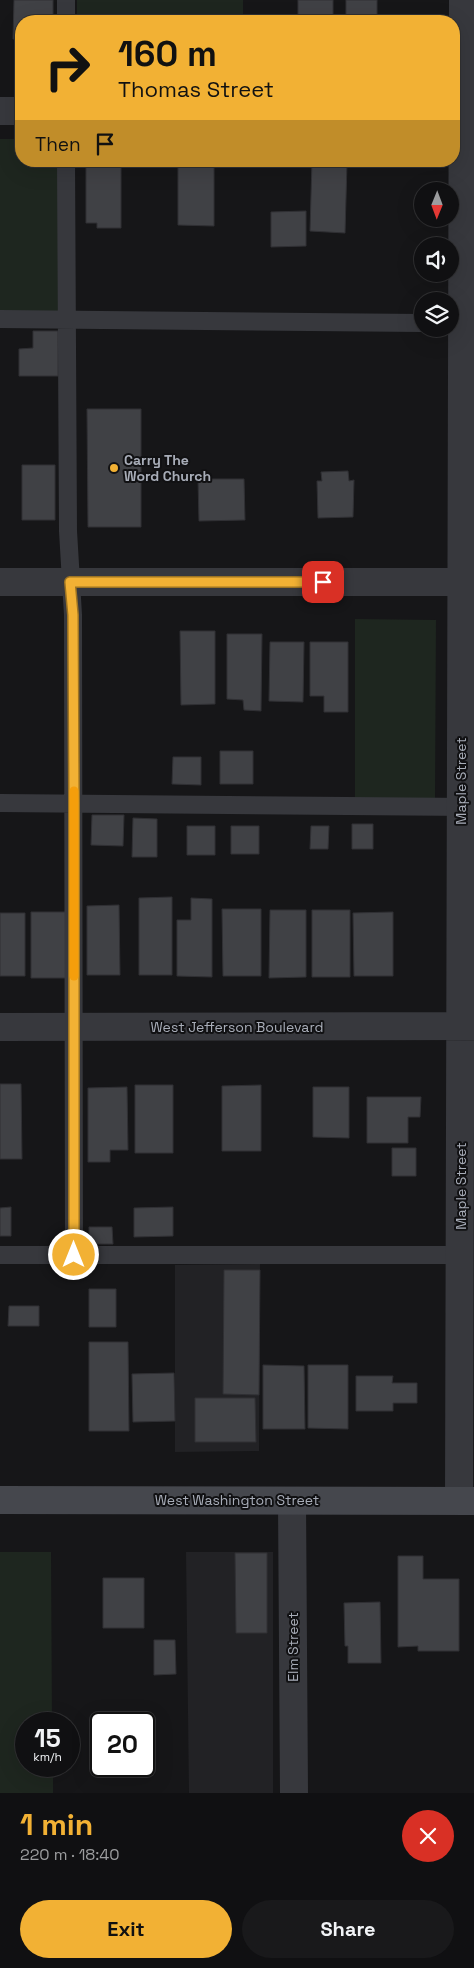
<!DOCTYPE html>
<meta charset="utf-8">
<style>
body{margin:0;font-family:"Space Grotesk",sans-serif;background:#19191b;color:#f1f3f6;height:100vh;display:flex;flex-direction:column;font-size:19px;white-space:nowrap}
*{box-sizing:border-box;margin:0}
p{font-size:16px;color:#9c9d9f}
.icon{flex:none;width:28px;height:28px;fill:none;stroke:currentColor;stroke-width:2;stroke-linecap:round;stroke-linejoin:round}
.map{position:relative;height:1793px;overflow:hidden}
.drawer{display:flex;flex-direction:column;background:#101012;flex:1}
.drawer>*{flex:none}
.banner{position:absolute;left:15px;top:15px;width:445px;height:152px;border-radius:20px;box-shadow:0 5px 20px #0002,0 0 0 1px #303032;background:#f2b134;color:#111;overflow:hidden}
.needle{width:32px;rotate:181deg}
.controls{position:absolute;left:414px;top:182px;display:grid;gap:10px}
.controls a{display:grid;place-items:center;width:45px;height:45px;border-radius:50%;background:#101012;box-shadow:0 5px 20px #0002,0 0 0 1px #303032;font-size:25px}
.speed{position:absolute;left:15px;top:1712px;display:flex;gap:10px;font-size:25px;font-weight:700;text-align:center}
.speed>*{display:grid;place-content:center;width:65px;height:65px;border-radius:50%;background:#101012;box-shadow:0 5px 20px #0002,0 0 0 1px #303032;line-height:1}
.speed small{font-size:12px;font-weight:400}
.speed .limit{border:2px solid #111;border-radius:8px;background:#fff;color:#111}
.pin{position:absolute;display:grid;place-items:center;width:42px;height:42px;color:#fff;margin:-21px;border-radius:10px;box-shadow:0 2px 8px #0006}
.me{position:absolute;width:55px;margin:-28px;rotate:0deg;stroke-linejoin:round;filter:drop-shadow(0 0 4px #0008)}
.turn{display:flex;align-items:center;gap:18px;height:105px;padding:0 20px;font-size:22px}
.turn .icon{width:65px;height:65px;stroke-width:2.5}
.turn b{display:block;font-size:35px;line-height:42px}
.then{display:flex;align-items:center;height:48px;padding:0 20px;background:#0003;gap:10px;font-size:19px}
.round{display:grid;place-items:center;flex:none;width:52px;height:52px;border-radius:26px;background:#19191b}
.summary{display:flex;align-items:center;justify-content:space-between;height:85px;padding:0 20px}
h1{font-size:30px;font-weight:700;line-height:38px;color:#f2b134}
.primary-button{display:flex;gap:10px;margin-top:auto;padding:10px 20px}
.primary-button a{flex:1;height:58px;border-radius:30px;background:#f2b134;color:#111;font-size:20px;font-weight:700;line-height:58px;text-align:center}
.primary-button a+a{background:#19191b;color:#f1f3f6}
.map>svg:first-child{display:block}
.built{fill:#222225}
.green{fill:#1e261f}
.building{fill:#404145;stroke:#303034}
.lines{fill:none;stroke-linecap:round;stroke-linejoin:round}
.lane{stroke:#37383d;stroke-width:18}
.street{stroke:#37383d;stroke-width:28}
.secondary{stroke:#45474d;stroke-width:28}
.route-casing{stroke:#9d7322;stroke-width:12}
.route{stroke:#f2b134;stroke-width:9}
.slow{stroke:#f59e0b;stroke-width:9}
.poi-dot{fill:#f2b134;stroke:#111113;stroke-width:2}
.labels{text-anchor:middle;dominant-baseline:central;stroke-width:4;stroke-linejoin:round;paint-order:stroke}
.poi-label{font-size:14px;font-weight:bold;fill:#a8adb8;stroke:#111113;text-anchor:start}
.street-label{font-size:14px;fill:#a8adb8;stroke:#111113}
</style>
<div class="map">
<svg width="474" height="1793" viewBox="0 0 474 1793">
<rect width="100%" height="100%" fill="#161618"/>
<!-- built -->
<path class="built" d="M260 1264 259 1451 175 1452V1265Z
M186 1552H273V1793H189Z"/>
<!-- green -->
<path class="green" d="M77 0H243V21H77Z
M0 139H21V161H58V312H0Z
M355 619 436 620 435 798H355Z
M0 1552H51L52 1724H26V1766H53V1793H0Z"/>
<!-- building -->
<path class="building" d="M14 0H53V21H21V39H13Z
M298 0H333V21H298Z
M346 0H377V21H346Z
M86 161H121V228H97V223H86Z
M178 161H214V226L178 225Z
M312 161 347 162 345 233 310 231Z
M306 211V246L271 247V212Z
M33 331H58V376H19V349L33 348Z
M87 409H141V527H88Z
M22 465H55V520H22Z
M348 471 349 481 354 480 353 517 318 518 317 481H322L321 472Z
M198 479H244L245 520 199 521Z
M180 631H215V704L181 705Z
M227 634H262L261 711 244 710 243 700 227 699Z
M270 642H304L303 702 269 701Z
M310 642H348V712H324V696H310Z
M220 751H253V784H220Z
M173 757H201V785L172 784Z
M92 815H124L123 846 91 845Z
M133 818 157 819V857H132Z
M352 824H373V849H352Z
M187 826H215V855H187Z
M231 826H259V854H231Z
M311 826H329L328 849H310Z
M172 897V975H139V898Z
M191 898 212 899V977L177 976V920H191Z
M119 905 120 975H87V906Z
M222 909H261V976H223Z
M270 910H306V977L269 978Z
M312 910H350V977H312Z
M31 912H68V978H31Z
M393 912V976H354L353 913Z
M0 913H25V976H0Z
M0 1084H21L22 1159H0Z
M135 1085H173V1153H135Z
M261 1085V1151H222V1086Z
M127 1087 128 1150H110V1162H88V1088Z
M313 1087H349V1138L313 1137Z
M367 1097H421L420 1117H408V1143H367Z
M392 1148H416V1176H392Z
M11 1207V1236H0V1208Z
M173 1207V1236L134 1237V1208Z
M89 1227H112L113 1244H89Z
M224 1270H260L259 1395 223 1394Z
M89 1289H116V1327H89Z
M9 1306H39V1326H8Z
M89 1342H128L129 1431H89Z
M263 1365 304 1366 305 1429H263Z
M308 1365H348V1429L308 1428Z
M174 1373 175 1421 133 1422 132 1374Z
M356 1376H393L392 1383H417V1403H393V1411H356Z
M195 1398H255L256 1442H195Z
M235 1553H267V1633H236Z
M398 1556H423V1579H459V1651H418V1646L398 1647Z
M103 1578H144V1628H103Z
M380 1602 381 1663H348V1646H345L344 1603Z
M154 1640H175L176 1674 154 1675Z"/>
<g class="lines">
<!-- lane -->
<path class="lane" d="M66 21V0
M66 161 68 531 73 615 74 1255
M0 319 422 323
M0 803 471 807
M0 1255H461"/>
<!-- street -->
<path class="street" d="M0 111H21
M0 582H474
M0 1027 474 1026
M292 1501 294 1793
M459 1501 463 0"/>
<!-- secondary -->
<path class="secondary" d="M0 1500 474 1501"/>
</g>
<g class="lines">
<defs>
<path id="route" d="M74 1255V803L73 615 70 582H323"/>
</defs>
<!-- route casing -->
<use href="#route" class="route-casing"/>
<!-- route -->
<use href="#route" class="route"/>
<!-- slow -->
<path class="slow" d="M74 976V791"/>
</g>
<!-- markers -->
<circle class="poi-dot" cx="114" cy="468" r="5"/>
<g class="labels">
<!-- poi labels -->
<g class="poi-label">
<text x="124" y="460">Carry The<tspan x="124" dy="16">Word Church</tspan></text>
</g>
<!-- street labels -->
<g class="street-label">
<text transform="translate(461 781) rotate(-90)">Maple Street</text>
<text x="237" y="1027">West Jefferson Boulevard</text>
<text transform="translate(461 1186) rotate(-90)">Maple Street</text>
<text x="237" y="1500">West Washington Street</text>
<text transform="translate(293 1647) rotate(-90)">Elm Street</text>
</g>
</g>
</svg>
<div class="controls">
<a><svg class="needle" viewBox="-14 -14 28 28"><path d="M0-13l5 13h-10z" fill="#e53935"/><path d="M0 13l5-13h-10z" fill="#9c9d9f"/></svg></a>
<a><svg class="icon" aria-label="sound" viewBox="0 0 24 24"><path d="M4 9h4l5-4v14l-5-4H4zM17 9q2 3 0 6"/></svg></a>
<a><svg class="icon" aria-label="layers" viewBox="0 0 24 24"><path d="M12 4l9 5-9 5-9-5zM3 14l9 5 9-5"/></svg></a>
</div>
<div class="speed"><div>15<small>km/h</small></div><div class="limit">20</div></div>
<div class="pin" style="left:323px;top:582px;background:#d93025"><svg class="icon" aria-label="arrive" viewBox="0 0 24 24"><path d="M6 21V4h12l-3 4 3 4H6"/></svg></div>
<svg class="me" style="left:74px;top:1255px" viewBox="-20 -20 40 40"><circle r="17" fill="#f2b134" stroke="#fff" stroke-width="3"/><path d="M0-11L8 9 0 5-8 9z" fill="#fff"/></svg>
<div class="banner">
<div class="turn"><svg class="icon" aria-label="right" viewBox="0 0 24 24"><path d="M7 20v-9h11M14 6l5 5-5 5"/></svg><div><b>160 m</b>Thomas Street</div></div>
<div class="then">Then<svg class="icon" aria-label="arrive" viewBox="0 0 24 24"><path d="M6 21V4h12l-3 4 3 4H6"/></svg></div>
</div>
</div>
<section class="drawer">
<div class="summary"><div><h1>1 min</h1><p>220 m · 18:40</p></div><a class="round" style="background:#d93025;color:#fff"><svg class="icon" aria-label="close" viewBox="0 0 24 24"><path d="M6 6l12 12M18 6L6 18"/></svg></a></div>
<div class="primary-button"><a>Exit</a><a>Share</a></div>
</section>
